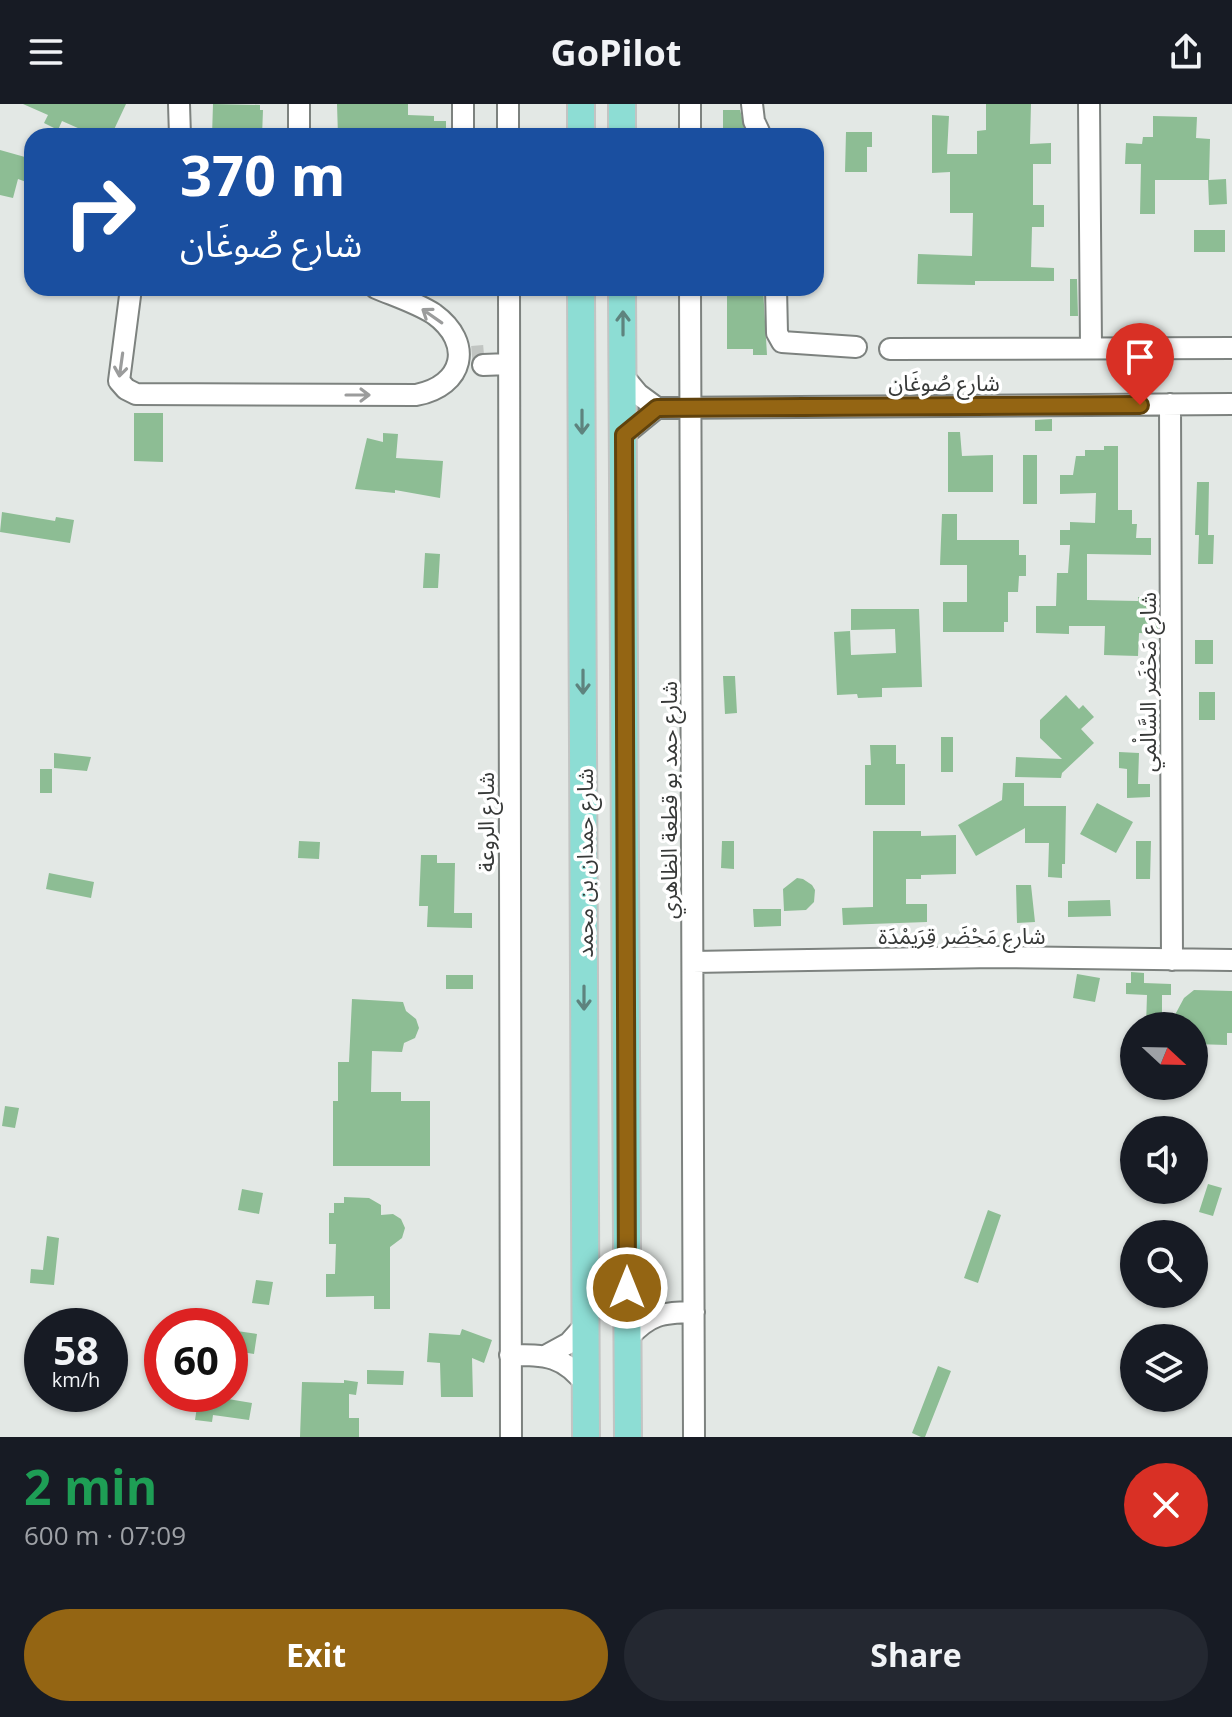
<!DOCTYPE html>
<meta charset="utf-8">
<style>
body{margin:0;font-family:"Open Sans","Noto Sans Arabic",sans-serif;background:#242831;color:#f1f3f6;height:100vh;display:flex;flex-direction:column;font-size:30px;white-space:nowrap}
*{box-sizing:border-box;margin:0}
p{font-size:26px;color:#9ea1a6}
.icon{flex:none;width:44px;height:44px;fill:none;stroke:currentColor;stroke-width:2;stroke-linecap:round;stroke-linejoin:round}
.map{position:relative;height:1333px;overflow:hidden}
.panel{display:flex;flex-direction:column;background:#171b24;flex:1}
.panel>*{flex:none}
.top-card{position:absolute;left:24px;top:24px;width:800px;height:168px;border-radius:24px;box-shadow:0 2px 6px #0004;background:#1a4fa0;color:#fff;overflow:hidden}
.needle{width:52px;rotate:112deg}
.buttons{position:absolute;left:1120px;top:908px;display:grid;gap:16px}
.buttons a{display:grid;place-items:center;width:88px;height:88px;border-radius:50%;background:#171b24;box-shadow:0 2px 6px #0004;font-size:40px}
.speed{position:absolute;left:24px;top:1204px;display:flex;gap:16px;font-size:40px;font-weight:700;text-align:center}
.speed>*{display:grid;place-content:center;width:104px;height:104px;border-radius:50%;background:#171b24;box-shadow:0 2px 6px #0004;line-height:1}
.speed small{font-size:20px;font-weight:400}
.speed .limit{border:12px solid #d22;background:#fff;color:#111}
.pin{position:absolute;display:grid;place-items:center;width:68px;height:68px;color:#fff;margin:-82px -34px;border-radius:50% 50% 50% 0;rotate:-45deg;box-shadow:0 0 8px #0007}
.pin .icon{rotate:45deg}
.me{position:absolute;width:88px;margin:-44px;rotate:0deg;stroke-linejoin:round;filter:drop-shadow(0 0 6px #0008)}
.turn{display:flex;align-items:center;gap:28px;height:168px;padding:0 24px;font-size:36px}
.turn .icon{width:104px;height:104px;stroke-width:2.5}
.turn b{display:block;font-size:56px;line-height:68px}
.round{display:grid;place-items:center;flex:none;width:84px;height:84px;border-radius:42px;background:#242831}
.overview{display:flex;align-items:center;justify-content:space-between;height:136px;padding:0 24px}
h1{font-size:48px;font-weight:700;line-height:60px;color:#1e9e55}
.cta{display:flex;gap:16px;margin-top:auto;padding:16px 24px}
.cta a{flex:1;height:92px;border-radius:48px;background:#946513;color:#fff;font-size:32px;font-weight:700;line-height:92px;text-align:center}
.cta a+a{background:#242831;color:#f1f3f6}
header{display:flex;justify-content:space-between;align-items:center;height:104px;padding:0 24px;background:#171b24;font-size:36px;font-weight:700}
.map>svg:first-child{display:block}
.building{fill:#8dbd94}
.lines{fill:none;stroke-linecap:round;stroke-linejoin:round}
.minor-tunnel{stroke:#c1c5c2;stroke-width:20;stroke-dasharray:20 10;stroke-linecap:butt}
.minor-casing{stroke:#7d827f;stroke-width:24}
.major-casing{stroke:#c3c4c3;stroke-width:30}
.minor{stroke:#fff;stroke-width:20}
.major{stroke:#8dddd4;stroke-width:26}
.oneway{stroke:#9b9c9c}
.oneway2{stroke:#5e837e}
.route-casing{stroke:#60420c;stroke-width:20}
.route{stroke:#946513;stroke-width:14}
.labels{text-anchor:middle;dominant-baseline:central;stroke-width:7;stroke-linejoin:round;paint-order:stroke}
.street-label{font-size:22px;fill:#373938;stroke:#fff}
</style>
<header><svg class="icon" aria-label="menu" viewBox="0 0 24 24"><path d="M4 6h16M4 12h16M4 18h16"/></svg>GoPilot<svg class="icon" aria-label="share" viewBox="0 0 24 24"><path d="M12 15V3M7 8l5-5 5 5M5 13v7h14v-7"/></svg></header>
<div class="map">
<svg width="1232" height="1333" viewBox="0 0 1232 1333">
<rect width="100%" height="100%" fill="#e3e8e5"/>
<!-- building -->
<path class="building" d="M23 0H126L111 32H96L62 17 58 26 44 19 48 11Z
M213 0 260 1V6H263L262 32H212Z
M337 0H408V11L434 12V17H446V32H338Z
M986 0H1031L1030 40 1051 39V60H1033V101H1044V123H1032L1031 163 1054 164V177H975V181L917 180 918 150 972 152 973 109H950V68L932 69V11L949 12 947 50H977V27L986 26Z
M723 6H740L747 32H723Z
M1153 12 1197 13 1196 34 1210 35 1209 76 1226 75 1227 100 1209 101 1208 76H1155V110H1140L1141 60H1125L1126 39 1142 40 1143 33H1153Z
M846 28H872V43H867V68H845Z
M0 46 32 55V80L18 75 13 94 0 91Z
M1194 126H1225V148H1194Z
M1070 175H1077L1078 212H1070Z
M727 184H763L767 251H753V245H727Z
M134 309H163V358L134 357Z
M1052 315V327H1035V316Z
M948 328H960L962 352 993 351V388H948Z
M383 329 398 330 396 354 443 357 440 394 395 386V389L355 385 367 334 383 338Z
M1104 342H1118V406H1132V420H1137L1136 434H1151V451L1087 450V496L1138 497V493H1151V489H1158V530L1139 529 1138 552 1104 551 1105 522H1069V530L1036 529V502H1056L1057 469H1068L1070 441H1060V426H1070V418L1095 419 1096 389 1060 390V371H1073L1076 352H1085V346H1104Z
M1023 351H1037V400H1023Z
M1197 378H1209L1208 431H1202H1214L1213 460H1198L1199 431H1195Z
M2 408 55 417 56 413 74 416 70 439 0 428Z
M942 410H957V436H1019V451H1026V472H1019L1018 488H1008V518H1004V528H943V498H967V461H940Z
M425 449 440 450 438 484H423Z
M851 505H919L922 583 882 584V593L858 594 857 590 837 591 834 528 850 527 851 551 896 549 895 525 851 526Z
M1195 536H1213V560H1195Z
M723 572H735L737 609 725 610Z
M1199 588H1215V616H1199Z
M1066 591 1079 605 1083 601 1094 613 1081 625 1094 639 1062 669 1061 674 1015 673 1016 653 1062 655 1040 634V616Z
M941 633H953V668H941Z
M870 641H896V660H905V701H865V661H871Z
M1119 648 1139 649 1138 680H1150V693L1127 694V665L1119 664Z
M54 649 91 653 87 667 54 664Z
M40 665H52V689H40Z
M1003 679H1024V702H1066L1065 760H1062V774L1048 773 1049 739H1025V724L976 752 958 721 1002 696Z
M1097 699 1133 718 1116 749 1080 730Z
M873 727H921V732L956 731V770L921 771V775H906V800H927V818L843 821 842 804 873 803Z
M299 737 320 738 319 755 298 754Z
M722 737H734V765L721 764Z
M1136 737H1151L1150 775H1136Z
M421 751H437V759H455L454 809H472V824L427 823 428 802H419Z
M49 769 94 778 91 794 46 785Z
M797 774 803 775 812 781 815 786 814 798 806 806 784 807 783 785Z
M1016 781H1031L1035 818 1017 819Z
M1110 796 1111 812 1068 813V797Z
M753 805H781V822L754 823Z
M1131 868 1144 869V879L1171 880V891H1162V922H1146L1147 891 1126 890V879H1131Z
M1077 870 1100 874 1095 898 1073 894Z
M446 871H473V885H446Z
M1194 886 1232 887V929H1227V941L1194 940V922H1169L1184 894Z
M352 895 403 898 406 907 416 915 419 924 415 934 404 939 402 948 372 947 371 988H401V997H430V1062H333V997H338V958H349Z
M5 1002 19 1004 15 1024 2 1022Z
M1208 1080 1222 1084 1213 1112 1199 1108Z
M242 1085 263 1089 259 1110 238 1106Z
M344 1093 369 1094 381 1101V1111L393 1110 401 1115 405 1124 402 1134 390 1143V1205H374V1192L326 1193V1170H335L336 1140H329V1109H334V1099H344Z
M988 1106 1001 1111 978 1179 964 1174Z
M47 1132 59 1134 54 1181 30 1179 31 1165 43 1166Z
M256 1176 273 1178 269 1201 252 1199Z
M462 1225 492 1236 484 1259 472 1254 473 1293H441L440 1259 427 1258 429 1229 460 1231Z
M230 1226 257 1230 254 1250 230 1246Z
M938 1262 951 1267 925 1333H921L912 1329Z
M367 1266 404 1267 403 1281 367 1280Z
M344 1276 358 1278 356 1291 349 1290V1314H359V1333H300L302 1278 344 1279Z
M199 1290H216V1293L252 1299 249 1316 213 1311 212 1318 195 1316Z"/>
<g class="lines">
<!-- minor-tunnel -->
<path class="minor-tunnel" d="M472 252 484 251"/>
<defs>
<path id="minor" d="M179 0 180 32
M508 0V32
M690 0V32
M752 0 754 17 761 32
M1089 0 1091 243
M299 32V0
M463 32V0
M131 184 119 277 126 285 136 290 416 291C464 282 474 239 434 210 417 199 395 192 376 184
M509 184 511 1333
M690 184 694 1333
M776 184 777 229 782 238 856 243
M890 245 1232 244
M483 261 509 260
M623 272 638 290 657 304 1232 300
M1170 300 1172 856
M624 331 657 304
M693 858 995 853 1232 856
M628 1234C650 1209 663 1209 694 1208
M510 1251C546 1251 564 1251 587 1282
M547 1251 569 1239 586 1220"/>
<path id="major" d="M581 0V32
M622 0V32
M581 184 586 1333
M622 184 628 1333"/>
</defs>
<!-- minor casing -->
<use href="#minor" class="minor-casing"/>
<!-- major casing -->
<use href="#major" class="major-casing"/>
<!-- minor -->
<use href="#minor" class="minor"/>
<!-- major -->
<use href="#major" class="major"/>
</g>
<!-- one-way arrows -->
<defs><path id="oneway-shaft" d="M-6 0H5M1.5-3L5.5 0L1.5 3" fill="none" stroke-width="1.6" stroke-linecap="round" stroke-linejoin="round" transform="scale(2)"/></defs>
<g class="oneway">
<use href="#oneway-shaft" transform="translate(432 212) rotate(-145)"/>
<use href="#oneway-shaft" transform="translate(121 261) rotate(98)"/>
<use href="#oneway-shaft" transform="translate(358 291)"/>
</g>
<g class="oneway2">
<use href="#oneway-shaft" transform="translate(623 219) rotate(-90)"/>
<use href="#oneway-shaft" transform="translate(582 318) rotate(90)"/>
<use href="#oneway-shaft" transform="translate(583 578) rotate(90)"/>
<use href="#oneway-shaft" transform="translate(584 894) rotate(90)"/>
</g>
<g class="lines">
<defs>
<path id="route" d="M627 1184 624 331 657 304 1140 301"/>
</defs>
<!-- route casing -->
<use href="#route" class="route-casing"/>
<!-- route -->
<use href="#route" class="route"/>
</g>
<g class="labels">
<!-- street labels -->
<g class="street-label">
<text x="944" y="278">شارع صُوغَان</text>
<text transform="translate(1147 578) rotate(-90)">شارع مَحْضَر السَّالْمي</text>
<text transform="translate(668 696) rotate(-90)">شارع حمد بو قطعة الظاهري</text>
<text transform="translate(485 718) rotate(-90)">شارع الروعة</text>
<text transform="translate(584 759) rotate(-90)">شارع حمدان بن محمد</text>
<text x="962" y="831">شارع مَحْضَر قِرَيمْدَة</text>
</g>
</g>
</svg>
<div class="buttons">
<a><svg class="needle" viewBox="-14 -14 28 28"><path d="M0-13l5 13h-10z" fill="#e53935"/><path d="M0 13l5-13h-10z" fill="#9ea1a6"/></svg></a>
<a><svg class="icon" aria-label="sound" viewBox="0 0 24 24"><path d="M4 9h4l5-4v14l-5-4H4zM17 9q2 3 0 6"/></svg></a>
<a><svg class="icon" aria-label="search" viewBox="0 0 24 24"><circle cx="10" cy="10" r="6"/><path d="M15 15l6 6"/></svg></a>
<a><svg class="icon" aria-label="layers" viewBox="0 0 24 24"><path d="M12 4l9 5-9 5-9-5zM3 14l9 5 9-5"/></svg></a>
</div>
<div class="speed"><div>58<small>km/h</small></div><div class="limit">60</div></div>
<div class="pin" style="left:1140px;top:301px;background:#d93025"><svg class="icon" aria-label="arrive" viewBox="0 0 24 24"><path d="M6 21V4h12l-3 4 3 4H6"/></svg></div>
<svg class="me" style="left:627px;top:1184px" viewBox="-20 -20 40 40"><circle r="17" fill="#946513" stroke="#fff" stroke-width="3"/><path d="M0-11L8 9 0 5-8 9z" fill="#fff"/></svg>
<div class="top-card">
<div class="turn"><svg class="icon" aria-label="right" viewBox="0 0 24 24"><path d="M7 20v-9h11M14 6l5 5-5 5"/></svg><div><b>370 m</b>شارع صُوغَان</div></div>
</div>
</div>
<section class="panel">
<div class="overview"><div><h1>2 min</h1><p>600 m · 07:09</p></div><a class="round" style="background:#d93025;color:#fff"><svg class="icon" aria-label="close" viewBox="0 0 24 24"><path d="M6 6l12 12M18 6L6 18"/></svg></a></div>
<div class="cta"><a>Exit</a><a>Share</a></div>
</section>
